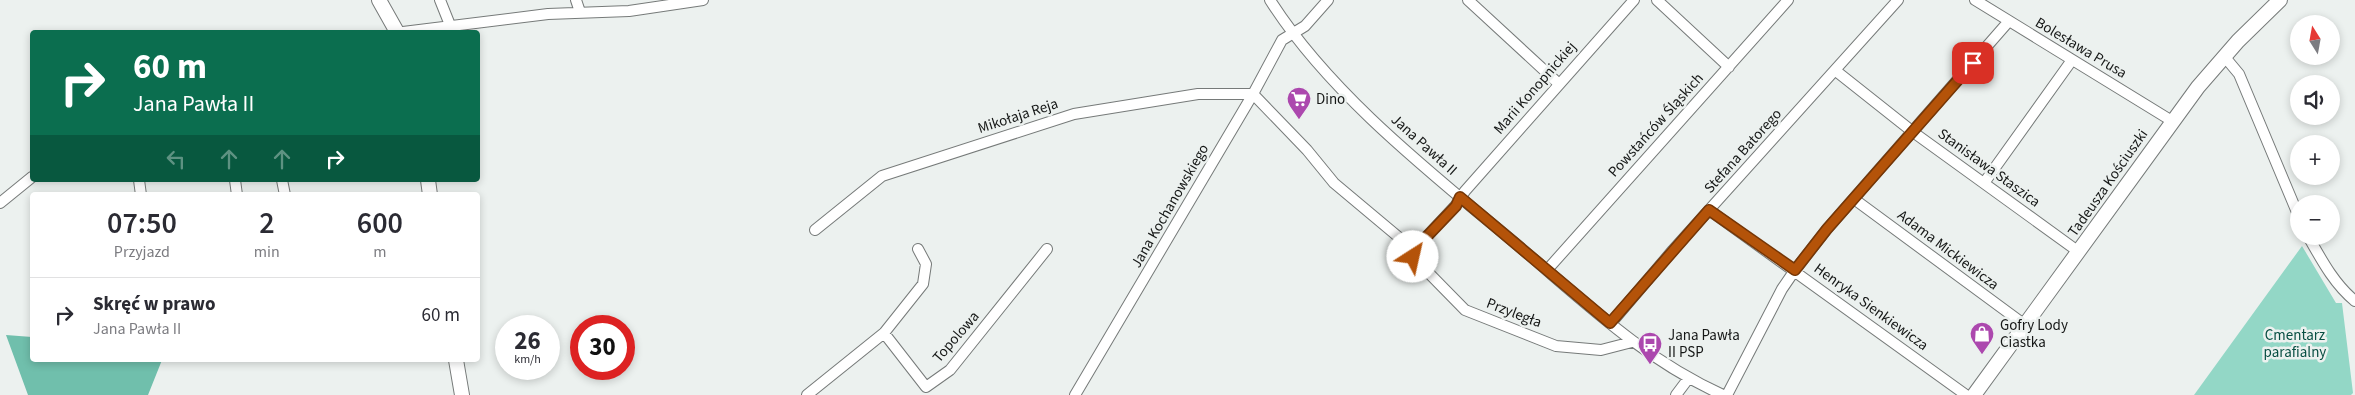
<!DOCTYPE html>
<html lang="pl">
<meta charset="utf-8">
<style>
body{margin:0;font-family:"Source Sans 3",sans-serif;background:#f2f2f3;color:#2b2b33;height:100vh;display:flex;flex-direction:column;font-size:19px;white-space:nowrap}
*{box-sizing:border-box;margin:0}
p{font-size:16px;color:#7c7c81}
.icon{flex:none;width:28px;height:28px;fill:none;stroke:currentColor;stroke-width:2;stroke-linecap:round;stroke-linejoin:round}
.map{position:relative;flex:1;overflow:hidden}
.sheet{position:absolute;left:30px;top:192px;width:450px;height:170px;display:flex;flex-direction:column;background:#fff;border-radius:5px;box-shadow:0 2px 8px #0003}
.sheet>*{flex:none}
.banner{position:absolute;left:30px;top:30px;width:450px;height:152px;border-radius:5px;box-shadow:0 2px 8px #0003;background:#0b6e4f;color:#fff;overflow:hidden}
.needle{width:32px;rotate:349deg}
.fabs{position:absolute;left:2290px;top:15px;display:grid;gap:10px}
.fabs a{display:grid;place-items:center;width:50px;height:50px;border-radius:50%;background:#fff;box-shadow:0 2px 8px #0003;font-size:25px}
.speed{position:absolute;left:495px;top:315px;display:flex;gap:10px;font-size:25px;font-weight:700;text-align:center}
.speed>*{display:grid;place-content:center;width:65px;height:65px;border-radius:50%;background:#fff;box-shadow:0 2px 8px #0003;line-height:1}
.speed small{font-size:12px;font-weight:400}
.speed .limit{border:8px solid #d22;background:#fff;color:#111}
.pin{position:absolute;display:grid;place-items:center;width:42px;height:42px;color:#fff;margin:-21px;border-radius:10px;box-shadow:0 2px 8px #0006}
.me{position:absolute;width:55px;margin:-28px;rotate:35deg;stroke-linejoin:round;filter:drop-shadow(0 0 4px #0008)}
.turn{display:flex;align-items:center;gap:18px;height:105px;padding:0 20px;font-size:22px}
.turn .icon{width:65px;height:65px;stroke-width:2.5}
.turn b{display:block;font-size:35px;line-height:42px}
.lanes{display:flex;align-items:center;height:48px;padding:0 20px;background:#0003;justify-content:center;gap:25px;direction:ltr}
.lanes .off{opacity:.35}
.eta{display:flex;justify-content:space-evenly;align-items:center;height:85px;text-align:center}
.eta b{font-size:30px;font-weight:600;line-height:35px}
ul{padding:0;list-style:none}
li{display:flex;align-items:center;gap:15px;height:75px;padding:0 20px;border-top:1px solid #e1e1e2}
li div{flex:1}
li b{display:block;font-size:19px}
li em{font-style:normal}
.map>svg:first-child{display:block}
.green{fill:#93d7c6}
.forest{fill:#70bfac}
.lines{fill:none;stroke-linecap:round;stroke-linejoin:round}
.street-casing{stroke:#767a79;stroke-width:12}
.secondary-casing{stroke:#767a79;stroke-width:16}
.street{stroke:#fff;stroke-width:10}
.secondary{stroke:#fff;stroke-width:14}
.route-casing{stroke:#753606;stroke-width:12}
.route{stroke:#b45309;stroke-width:9}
.labels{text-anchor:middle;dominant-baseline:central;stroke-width:5;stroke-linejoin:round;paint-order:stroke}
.street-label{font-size:15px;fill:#151716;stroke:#ecf1ef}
.poi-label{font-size:15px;fill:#151716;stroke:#ecf1ef;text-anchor:start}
.park-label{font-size:15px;fill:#074e42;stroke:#ecf1ef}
</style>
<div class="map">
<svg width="2355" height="395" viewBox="0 0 2355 395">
<rect width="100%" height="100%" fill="#ecf1ef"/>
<!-- green -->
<path class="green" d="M2302 246 2336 303H2342L2353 393 2351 395H2194Z"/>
<!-- forest -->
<path class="forest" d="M6 335 32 337V360H162L148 395H28Z"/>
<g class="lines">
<defs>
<path id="street" d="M440 0 450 25
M576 0 580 12
M1270 0C1331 96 1435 176 1522 249 1587 304 1645 360 1723 395
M1468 0 1559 84
M1657 0 1729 67
M1975 0 2172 121
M403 32 548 14 629 11 703 0
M2224 56 2239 74 2299 217
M1836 71 1913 132 2079 252
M139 180 141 195
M235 180 237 195
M282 180 285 195
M1984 183 2072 60
M1854 199 2025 325
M0 203 32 177
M1709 210 1966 395
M815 230 882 176 1074 114 1198 94H1253L1307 150 1334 183 1414 250
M2308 236C2321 259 2334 284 2355 301
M1547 270 1788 0
M1611 323 1673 250 1898 0
M884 333 926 387 950 370 1047 249
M1632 342 1601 350 1556 346 1465 310 1413 257 1414 250 1456 205 1465 191 1634 0
M807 395 884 333 923 284 926 264 918 249
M1075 395 1253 94 1282 40 1305 26 1328 0
M1676 395 1688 379
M1727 395 1782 289 1795 270 1827 229 2009 21"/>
<path id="secondary" d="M379 0 397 32
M428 180 430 195
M456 360 462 395
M1974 395 2198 87 2238 41 2280 0"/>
</defs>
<!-- street casing -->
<use href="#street" class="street-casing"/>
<!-- secondary casing -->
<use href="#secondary" class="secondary-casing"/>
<!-- street -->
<use href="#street" class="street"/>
<!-- secondary -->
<use href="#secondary" class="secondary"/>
</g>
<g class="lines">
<defs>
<path id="route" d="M1413 257 1414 250 1456 206 1460 197 1610 323 1709 210 1795 270 1827 229 1973 63"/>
</defs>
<!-- route casing -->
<use href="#route" class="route-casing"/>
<!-- route -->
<use href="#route" class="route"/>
</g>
<!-- icons -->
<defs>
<symbol id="supermarket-pin" viewBox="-11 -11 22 30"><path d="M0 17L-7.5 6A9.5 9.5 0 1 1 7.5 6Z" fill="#ac48ae" stroke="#ecf1ef"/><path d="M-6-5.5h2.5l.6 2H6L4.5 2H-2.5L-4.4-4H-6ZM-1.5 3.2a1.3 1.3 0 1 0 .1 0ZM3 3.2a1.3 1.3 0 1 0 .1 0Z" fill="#fff"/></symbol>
<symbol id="shop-pin" viewBox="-11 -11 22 30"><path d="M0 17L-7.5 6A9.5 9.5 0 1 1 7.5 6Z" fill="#ac48ae" stroke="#ecf1ef"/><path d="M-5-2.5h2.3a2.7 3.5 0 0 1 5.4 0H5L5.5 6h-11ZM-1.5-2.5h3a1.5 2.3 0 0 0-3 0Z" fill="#fff"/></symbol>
<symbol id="bus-pin" viewBox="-11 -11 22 30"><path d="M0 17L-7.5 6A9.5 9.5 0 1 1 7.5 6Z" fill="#ac48ae" stroke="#ecf1ef"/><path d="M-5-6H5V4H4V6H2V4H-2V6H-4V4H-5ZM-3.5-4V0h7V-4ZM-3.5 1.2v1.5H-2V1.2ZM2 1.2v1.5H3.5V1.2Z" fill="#fff"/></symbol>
</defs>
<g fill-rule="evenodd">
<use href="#supermarket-pin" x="1285" y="85" width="28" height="38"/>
<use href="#shop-pin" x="1968" y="320" width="28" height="38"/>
<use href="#bus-pin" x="1636" y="330" width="28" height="38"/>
</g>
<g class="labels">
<!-- street labels -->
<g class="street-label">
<text transform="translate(2081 48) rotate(31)">Bolesława Prusa</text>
<text transform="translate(1535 88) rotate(-49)">Marii Konopnickiej</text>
<text transform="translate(1018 116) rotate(-18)">Mikołaja Reja</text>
<text transform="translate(1656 125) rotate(-48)">Powstańców Śląskich</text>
<text transform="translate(1424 145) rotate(42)">Jana Pawła II</text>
<text transform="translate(1743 151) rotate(-48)">Stefana Batorego</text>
<text transform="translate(1989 168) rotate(36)">Stanisława Staszica</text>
<text transform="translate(2108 183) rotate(-55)">Tadeusza Kościuszki</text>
<text transform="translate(1170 206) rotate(-60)">Jana Kochanowskiego</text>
<text transform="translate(1948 250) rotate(37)">Adama Mickiewicza</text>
<text transform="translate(1871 307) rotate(36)">Henryka Sienkiewicza</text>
<text transform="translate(1514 313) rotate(21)">Przyległa</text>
<text transform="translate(956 337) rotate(-49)">Topolowa</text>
</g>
<!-- poi labels -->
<g class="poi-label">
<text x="1316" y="99">Dino</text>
<text x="2000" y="325">Gofry Lody<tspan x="2000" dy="17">Ciastka</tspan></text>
<text x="1668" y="335">Jana Pawła<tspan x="1668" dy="17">II PSP</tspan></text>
</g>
<!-- park labels -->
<g class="park-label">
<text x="2295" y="335">Cmentarz<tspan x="2295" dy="17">parafialny</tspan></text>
</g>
</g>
</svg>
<div class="fabs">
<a><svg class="needle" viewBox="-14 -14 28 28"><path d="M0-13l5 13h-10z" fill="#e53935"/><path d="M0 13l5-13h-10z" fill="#7c7c81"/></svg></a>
<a><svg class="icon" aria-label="sound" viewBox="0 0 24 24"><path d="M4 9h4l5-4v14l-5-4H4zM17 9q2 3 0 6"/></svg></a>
<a>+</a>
<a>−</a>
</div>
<div class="speed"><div>26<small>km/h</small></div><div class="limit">30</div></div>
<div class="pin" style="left:1973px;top:63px;background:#d93025"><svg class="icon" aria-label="arrive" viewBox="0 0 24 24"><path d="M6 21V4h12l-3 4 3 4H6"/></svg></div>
<svg class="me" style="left:1413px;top:257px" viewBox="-20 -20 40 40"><circle r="19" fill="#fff"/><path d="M0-13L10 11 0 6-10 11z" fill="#b45309"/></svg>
<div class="banner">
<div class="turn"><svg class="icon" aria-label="right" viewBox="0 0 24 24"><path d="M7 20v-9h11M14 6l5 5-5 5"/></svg><div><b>60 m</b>Jana Pawła II</div></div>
<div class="lanes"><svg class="icon off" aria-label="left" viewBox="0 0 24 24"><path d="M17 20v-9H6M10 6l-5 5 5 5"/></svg><svg class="icon off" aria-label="ahead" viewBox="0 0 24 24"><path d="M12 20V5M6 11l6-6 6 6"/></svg><svg class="icon off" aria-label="ahead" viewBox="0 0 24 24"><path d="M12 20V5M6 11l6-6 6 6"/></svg><svg class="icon" aria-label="right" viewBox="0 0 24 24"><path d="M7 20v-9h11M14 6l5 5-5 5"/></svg></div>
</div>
<section class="sheet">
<div class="eta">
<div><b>07:50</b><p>Przyjazd</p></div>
<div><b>2</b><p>min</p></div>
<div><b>600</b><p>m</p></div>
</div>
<ul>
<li><svg class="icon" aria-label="right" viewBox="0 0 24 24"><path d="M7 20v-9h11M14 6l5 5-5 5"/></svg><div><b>Skręć w prawo</b><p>Jana Pawła II</p></div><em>60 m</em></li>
</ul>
</section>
</div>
